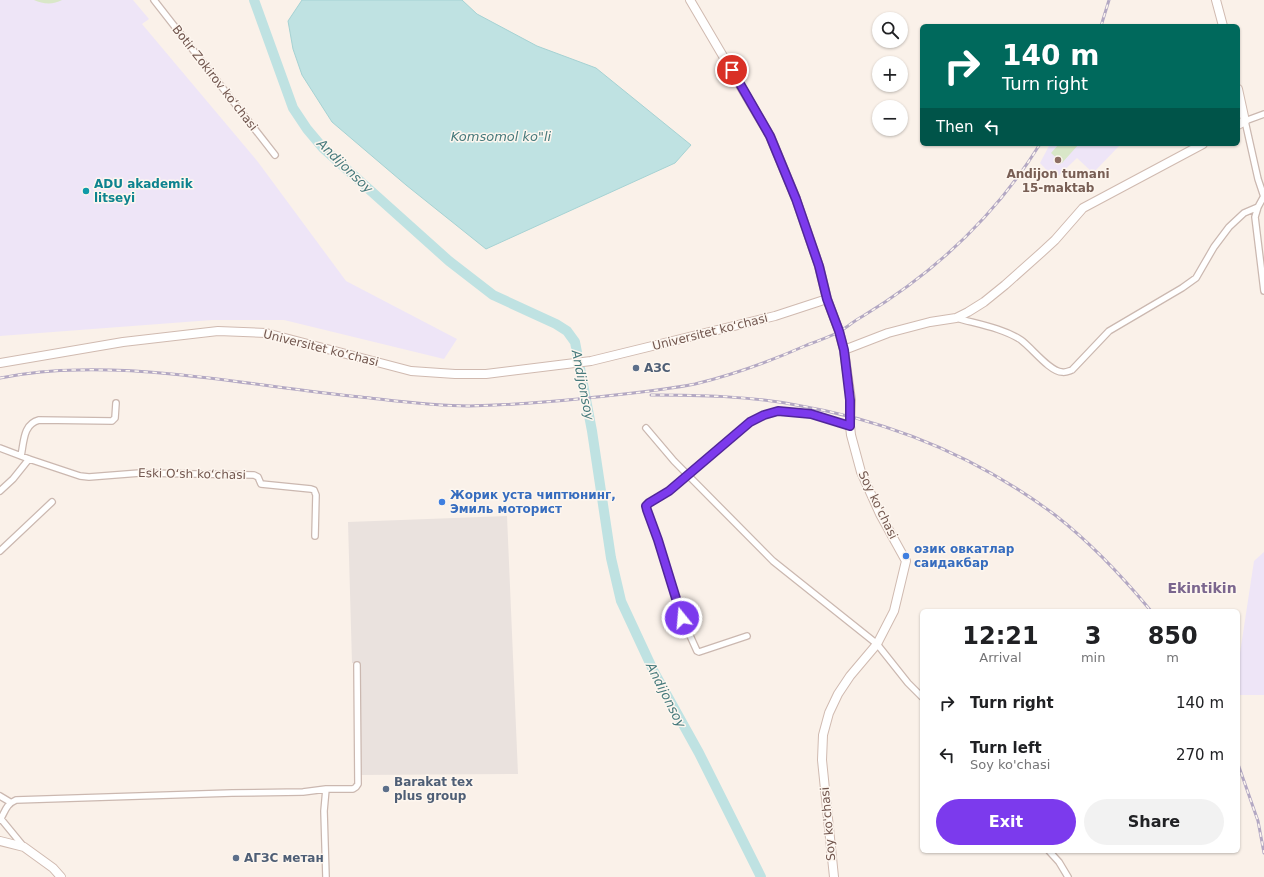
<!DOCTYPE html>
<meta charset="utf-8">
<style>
body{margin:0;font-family:"DejaVu Sans",sans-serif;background:#f2f2f2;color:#202124;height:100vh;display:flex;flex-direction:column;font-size:15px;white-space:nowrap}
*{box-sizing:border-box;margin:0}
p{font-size:13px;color:#757577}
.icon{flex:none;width:22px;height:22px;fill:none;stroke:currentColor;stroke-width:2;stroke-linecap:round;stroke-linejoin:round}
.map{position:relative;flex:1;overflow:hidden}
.drawer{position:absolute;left:920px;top:609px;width:320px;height:244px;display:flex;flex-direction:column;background:#fff;border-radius:6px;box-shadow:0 1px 3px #0004}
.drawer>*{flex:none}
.hud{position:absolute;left:920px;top:24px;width:320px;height:122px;border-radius:6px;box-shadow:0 1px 3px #0004;background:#00695c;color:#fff;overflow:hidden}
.fabs{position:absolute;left:872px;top:12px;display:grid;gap:8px}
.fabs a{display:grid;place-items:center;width:36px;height:36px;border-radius:50%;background:#fff;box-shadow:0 1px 3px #0004;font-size:20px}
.pin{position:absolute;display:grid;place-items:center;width:34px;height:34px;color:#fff;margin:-17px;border:2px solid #fff;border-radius:50%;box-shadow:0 1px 4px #0007}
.me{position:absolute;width:44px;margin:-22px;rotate:343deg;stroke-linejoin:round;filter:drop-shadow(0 0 3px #0008)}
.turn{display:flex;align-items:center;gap:14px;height:84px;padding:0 16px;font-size:18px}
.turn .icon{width:52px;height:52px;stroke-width:2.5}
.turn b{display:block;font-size:28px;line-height:34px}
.then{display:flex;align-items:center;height:38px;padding:0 16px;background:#0003;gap:8px;font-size:15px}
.eta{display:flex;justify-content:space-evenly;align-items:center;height:68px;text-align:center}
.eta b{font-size:24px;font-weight:700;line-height:28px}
.primary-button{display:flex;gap:8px;margin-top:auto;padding:8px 16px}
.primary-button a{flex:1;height:46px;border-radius:24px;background:#7c3aed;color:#fff;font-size:16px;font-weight:700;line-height:46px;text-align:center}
.primary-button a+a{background:#f2f2f2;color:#202124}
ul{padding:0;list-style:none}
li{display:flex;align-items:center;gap:12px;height:52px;padding:0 16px}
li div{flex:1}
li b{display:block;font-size:15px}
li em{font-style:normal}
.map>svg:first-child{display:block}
.industrial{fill:#eae2de}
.education{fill:#eee5f7}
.green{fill:#d9e7c8}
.water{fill:#bfe2e2;stroke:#a6d2d3}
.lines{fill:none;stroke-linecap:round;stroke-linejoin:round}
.river{stroke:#bfe2e2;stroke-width:10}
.street-casing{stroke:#cbb8b0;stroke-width:8}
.secondary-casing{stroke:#d0bab0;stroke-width:10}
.street{stroke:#fff;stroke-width:5.5}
.secondary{stroke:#fff;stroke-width:8}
.rail-casing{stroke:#b3a8c3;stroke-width:3}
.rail{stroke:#fdf6ef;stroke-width:1.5;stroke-dasharray:4.5;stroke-linecap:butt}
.route-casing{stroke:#51269a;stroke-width:10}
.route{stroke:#7c3aed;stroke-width:7}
.education-dot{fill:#8d6e63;stroke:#fdf6ef;stroke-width:1.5}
.culture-dot{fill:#0f9aa8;stroke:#fdf6ef;stroke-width:1.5}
.service-dot{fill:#5c6f8a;stroke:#fdf6ef;stroke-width:1.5}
.shop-dot{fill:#3f7fe0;stroke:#fdf6ef;stroke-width:1.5}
.labels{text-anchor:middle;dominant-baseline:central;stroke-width:3;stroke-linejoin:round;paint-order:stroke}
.street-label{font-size:12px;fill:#72574f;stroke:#fdf6ef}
.education-label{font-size:12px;font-weight:bold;fill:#785e54;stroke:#fdf6ef}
.culture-label{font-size:12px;font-weight:bold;fill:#0d838f;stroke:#fdf6ef;text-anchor:start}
.service-label{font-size:12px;font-weight:bold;fill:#4e5e75;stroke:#fdf6ef;text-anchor:start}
.shop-label{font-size:12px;font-weight:bold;fill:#366cbe;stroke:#fdf6ef;text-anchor:start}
.water-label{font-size:13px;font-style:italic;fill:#477a7c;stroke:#fdf6ef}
.quarter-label{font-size:14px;font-weight:bold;fill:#7b668e;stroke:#fdf6ef}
</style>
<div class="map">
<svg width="1264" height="877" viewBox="0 0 1264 877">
<rect width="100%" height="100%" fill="#faf1e9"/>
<!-- industrial -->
<path class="industrial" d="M507 516 518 774 359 775 357 663H352L348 522Z"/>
<!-- education -->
<path class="education" d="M0 0H133L149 19 142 24 258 162 346 281 457 339 444 359 284 320H212L0 336Z
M1050 144H1121L1093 173 1077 158 1055 179 1040 163Z
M1264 552V695H1238V666L1254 561Z"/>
<!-- green -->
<path class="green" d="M34 0H62C53 5 43 4 34 0Z
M1059 144H1079L1062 163 1051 153Z"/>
<!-- water -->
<path class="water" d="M302 0H462L477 14 537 46 596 68 691 145 675 163 486 249 406 185 332 122 302 75 293 49 288 21Z"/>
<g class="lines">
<!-- river -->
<path class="river" d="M254 0 293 108 307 129 323 148 449 261 493 295 556 324 567 331 575 342 592 431 611 558 621 601 654 672 699 753 761 877"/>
<defs>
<path id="street" d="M154 0 275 155
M1264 114 1245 121 1258 179 1264 197
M1264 196 1258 207 1255 217 1264 291
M956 318C977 324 1003 328 1021 340 1032 348 1050 372 1062 372 1065 373 1069 371 1072 370L1109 331 1182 288 1196 278 1214 247 1229 227 1244 213 1258 207
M646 428 674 461 773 561 877 644 908 683 922 697
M0 448 29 459 80 476 89 477 140 473 254 475 258 477 261 484 311 489 314 490 316 495 315 536
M21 456C24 442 23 424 39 420L112 421 115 418 116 403
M0 491 13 479 29 459
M0 551 52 502
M747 636 699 652 697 651 682 618 658 540 647 510 646 506 649 503 669 491 750 422 764 415 778 411 811 414 850 426
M0 796 10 802
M1 819 24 847
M0 820C5 812 6 804 16 800L232 793 303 792 326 789H353L356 787 358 784 357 665
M1049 851 1059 862 1068 877
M326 877 324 811 326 789"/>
<path id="secondary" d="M690 0 770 136 796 199 819 266 827 299 839 331 844 350 851 400 850 426 851 435 861 472 880 514 906 561 894 611 877 644 850 676 838 694 829 713 823 735 822 760 834 877
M1216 0 1223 26
M1238 89 1245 121 1238 125
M844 350 888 333 930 322 956 318 968 312 984 302 1005 285 1042 252 1055 240 1083 208 1203 144
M0 363 123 342 218 331 266 333 411 371 455 374H486L591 361 775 316 827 299
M0 841 24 847 53 868 61 877"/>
</defs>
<!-- street casing -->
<use href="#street" class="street-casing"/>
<!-- secondary casing -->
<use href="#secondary" class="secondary-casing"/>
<!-- street -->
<use href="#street" class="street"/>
<!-- secondary -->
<use href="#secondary" class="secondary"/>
<defs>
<path id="rail" d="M1101 26 1109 0
M0 378C26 373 52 370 79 370 174 368 268 388 361 397 397 401 433 406 469 406 509 405 549 402 588 398 624 394 659 391 695 384 733 375 771 361 807 345 818 341 829 337 839 332 847 327 854 321 863 316 934 273 996 215 1040 144
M651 395C699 395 749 396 796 405 890 421 979 458 1055 515 1091 543 1122 576 1151 611
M1238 764 1258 821 1264 853"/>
</defs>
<!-- rail casing -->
<use href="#rail" class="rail-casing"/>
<!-- rail -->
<use href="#rail" class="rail"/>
</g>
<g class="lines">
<defs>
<path id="route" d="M682 618 658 540 647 510 646 506 649 503 669 491 750 422 764 415 778 411 811 414 850 426V400L844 350 839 331 827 299 819 266 796 199 770 136 732 70"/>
</defs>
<!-- route casing -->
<use href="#route" class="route-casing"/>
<!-- route -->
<use href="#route" class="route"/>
</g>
<!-- markers -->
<circle class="education-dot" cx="1058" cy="160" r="4"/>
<circle class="culture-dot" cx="86" cy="191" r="4"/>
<g class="service-dot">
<circle cx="636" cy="368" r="4"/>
<circle cx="386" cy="789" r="4"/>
<circle cx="236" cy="858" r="4"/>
</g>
<g class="shop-dot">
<circle cx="442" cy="502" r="4"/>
<circle cx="906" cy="556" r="4"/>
</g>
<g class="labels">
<!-- street labels -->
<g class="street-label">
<text transform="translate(215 78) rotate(52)">Botir Zokirov koʻchasi</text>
<text transform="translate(710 332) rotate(-14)">Universitet kо‘chasi</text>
<text transform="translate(321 348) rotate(14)">Universitet kо‘chasi</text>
<text transform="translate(192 474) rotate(1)">Eski Oʻsh koʻchasi</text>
<text transform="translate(878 505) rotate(64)">Soy ko'chasi</text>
<text transform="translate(828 824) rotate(-95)">Soy ko'chasi</text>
</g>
<!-- education labels -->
<g class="education-label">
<text x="1058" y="174">Andijon tumani<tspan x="1058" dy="14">15-maktab</tspan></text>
</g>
<!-- culture labels -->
<g class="culture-label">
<text x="94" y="184">ADU akademik<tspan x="94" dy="14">litseyi</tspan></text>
</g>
<!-- service labels -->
<g class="service-label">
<text x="644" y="368">АЗС</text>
<text x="394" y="782">Barakat tex<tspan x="394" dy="14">plus group</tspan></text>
<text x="244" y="858">АГЗС метан</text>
</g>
<!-- shop labels -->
<g class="shop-label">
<text x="450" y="495">Жорик уста чиптюнинг,<tspan x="450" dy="14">Эмиль моторист</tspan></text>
<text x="914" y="549">озик овкатлар<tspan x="914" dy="14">саидакбар</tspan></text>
</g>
<!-- water labels -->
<g class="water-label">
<text x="501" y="136">Komsomol ko"li</text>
<text transform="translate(345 166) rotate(44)">Andijonsoy</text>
<text transform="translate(583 385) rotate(79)">Andijonsoy</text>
<text transform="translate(666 695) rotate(63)">Andijonsoy</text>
</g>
<!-- quarter labels -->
<g class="quarter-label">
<text x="1202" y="588">Ekintikin</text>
</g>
</g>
</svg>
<div class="fabs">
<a><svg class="icon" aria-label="search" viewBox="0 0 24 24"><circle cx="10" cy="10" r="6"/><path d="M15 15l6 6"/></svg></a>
<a>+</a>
<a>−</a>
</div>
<div class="pin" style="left:732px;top:70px;background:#d93025"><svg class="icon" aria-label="arrive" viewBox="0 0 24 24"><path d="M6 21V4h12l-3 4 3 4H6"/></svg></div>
<svg class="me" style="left:682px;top:618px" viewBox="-20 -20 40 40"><circle r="17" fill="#7c3aed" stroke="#fff" stroke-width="3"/><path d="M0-11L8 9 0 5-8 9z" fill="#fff"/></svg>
<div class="hud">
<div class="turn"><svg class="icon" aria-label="right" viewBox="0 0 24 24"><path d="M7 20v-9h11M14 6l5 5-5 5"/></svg><div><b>140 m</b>Turn right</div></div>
<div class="then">Then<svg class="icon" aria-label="left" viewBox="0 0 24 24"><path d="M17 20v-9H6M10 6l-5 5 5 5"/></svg></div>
</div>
<section class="drawer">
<div class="eta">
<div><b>12:21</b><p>Arrival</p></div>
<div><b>3</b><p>min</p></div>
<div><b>850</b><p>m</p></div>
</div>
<ul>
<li><svg class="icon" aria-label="right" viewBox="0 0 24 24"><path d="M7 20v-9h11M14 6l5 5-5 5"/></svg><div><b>Turn right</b></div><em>140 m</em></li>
<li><svg class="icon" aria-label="left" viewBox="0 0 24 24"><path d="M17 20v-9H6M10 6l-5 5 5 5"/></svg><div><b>Turn left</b><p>Soy ko'chasi</p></div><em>270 m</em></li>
</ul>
<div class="primary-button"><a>Exit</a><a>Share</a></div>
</section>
</div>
